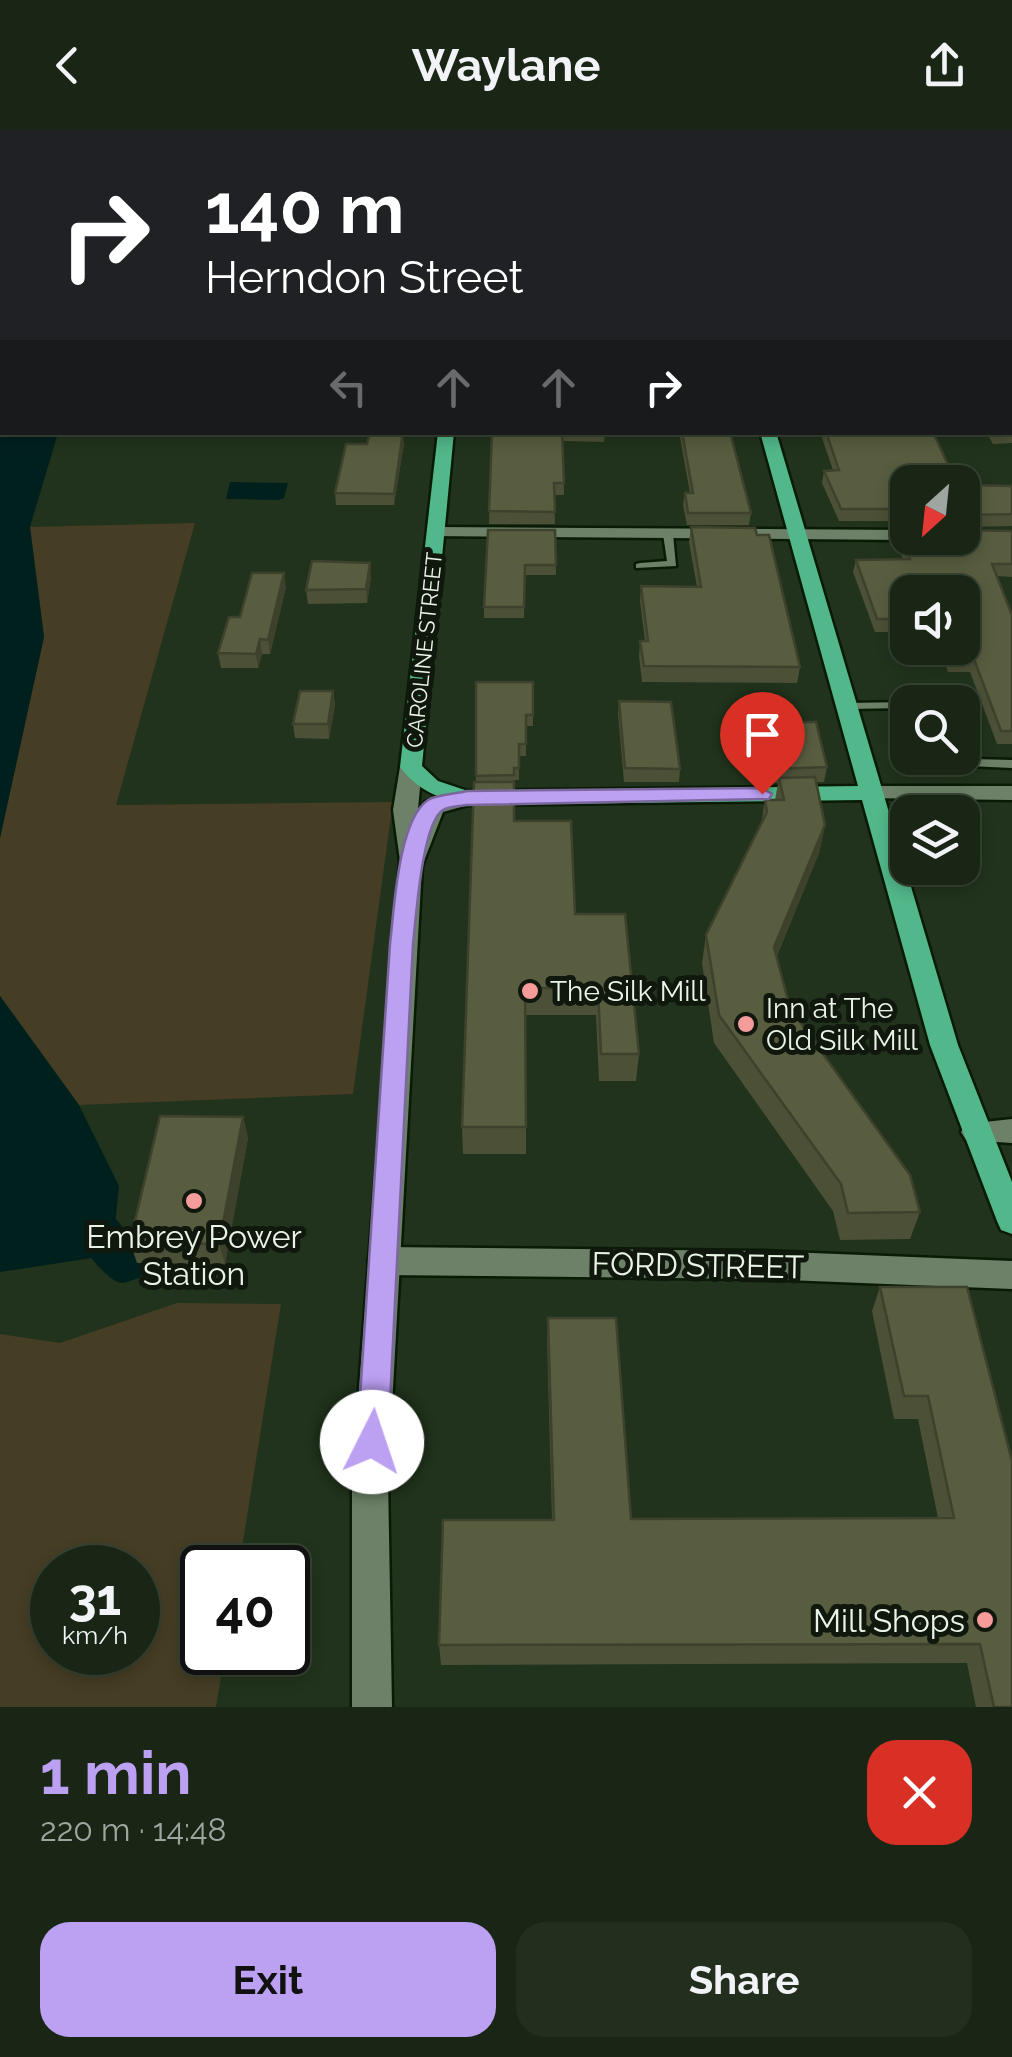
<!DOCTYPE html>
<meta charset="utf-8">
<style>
body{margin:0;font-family:Raleway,sans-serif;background:#222e1e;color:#f1f3f6;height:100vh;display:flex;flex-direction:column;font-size:38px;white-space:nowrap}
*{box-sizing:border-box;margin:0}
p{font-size:32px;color:#9fa5a0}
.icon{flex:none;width:55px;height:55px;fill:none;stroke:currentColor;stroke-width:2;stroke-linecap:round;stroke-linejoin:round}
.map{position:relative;height:1577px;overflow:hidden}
.panel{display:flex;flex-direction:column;background:#192615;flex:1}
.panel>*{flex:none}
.banner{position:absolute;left:0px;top:0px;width:1012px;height:305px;box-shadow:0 5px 15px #0003,0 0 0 2px #374334;background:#202124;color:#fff;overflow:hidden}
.needle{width:65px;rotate:207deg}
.fabs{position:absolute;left:890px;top:335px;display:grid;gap:20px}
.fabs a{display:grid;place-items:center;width:90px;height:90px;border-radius:20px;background:#192615;box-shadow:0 5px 15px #0003,0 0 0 2px #374334;font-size:50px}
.speed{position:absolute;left:30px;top:1415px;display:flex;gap:20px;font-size:50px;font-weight:700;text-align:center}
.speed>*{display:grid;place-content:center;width:130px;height:130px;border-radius:50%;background:#192615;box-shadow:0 5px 15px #0003,0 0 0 2px #374334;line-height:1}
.speed small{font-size:25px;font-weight:400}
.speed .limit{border:5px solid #111;border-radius:15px;background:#fff;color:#111}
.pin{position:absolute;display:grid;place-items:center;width:85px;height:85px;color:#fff;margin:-102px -42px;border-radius:50% 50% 50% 0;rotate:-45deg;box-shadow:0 0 10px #0007}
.pin .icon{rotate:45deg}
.me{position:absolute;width:110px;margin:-55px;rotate:4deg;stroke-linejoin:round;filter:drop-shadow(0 0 8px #0008)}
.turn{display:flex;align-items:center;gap:35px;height:210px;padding:0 40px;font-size:45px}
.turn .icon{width:130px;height:130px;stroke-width:2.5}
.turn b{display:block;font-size:70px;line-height:85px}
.lanes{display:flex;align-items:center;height:95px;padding:0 40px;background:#0003;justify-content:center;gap:50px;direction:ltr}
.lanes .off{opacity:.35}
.round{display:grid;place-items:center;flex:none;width:105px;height:105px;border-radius:30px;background:#222e1e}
.summary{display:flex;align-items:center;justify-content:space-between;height:170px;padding:0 40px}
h1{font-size:60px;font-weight:700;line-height:75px;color:#bca0f2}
.cta{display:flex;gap:20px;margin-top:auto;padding:20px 40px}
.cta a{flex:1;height:115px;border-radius:30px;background:#bca0f2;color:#111;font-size:40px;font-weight:700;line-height:115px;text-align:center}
.cta a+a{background:#222e1e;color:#f1f3f6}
header{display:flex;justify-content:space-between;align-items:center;height:130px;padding:0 40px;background:#192615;font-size:45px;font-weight:700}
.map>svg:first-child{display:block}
.green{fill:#453d24;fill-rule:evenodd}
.water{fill:#00201e}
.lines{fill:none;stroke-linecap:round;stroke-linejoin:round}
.canal{fill:#00201e;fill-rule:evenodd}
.lane-casing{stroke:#091a05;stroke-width:5}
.street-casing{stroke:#091a05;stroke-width:5}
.secondary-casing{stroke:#091a05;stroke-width:5}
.primary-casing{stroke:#091a05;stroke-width:5}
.lane{fill:#6c8167;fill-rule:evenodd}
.street{fill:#6c8167;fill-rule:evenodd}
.secondary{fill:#6c8167;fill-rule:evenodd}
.primary{fill:#52b78a;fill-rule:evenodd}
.wall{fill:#4c5036}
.shaded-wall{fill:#3e412c}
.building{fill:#585d3f;stroke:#3e412c;stroke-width:2.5}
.route{fill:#bca0f2;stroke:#7a689d;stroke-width:2.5}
.poi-dot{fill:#f59b99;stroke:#10180e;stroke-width:4}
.labels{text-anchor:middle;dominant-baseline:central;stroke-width:10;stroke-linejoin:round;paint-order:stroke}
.far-street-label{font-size:22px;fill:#e8f4e5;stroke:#10180e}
.poi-label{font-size:28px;fill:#e8f4e5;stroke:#10180e;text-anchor:start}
.near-poi-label{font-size:32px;fill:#e8f4e5;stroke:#10180e}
.near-street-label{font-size:32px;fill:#e8f4e5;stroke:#10180e}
</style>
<header><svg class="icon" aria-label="back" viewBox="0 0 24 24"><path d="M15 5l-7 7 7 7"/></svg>Waylane<svg class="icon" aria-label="share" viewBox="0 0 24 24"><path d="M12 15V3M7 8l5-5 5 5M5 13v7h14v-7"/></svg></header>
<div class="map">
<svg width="1012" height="1577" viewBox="0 0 1012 1577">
<rect width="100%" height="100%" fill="#21331c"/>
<!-- green -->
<path class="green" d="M195 393 116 675 393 672 353 964 79 975 0 866V708L44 507 30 397Z
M177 1173 281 1174 239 1437 202 1438V1522L225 1523 216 1577H0V1204L60 1213ZM52 1438H138V1522H52Z"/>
<!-- water -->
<path class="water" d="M0 0H100L2 2V302L58 303 30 397 44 507 0 708Z
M230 352 288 353 284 368 278 370 226 369Z
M0 866 79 975 119 1056 112 1125 0 1142Z"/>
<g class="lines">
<!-- canal -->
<path class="canal" d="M84 1066C110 1075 134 1109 146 1134L140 1148C138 1148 125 1153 123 1153 104 1153 71 1101 63 1084L69 1071Z"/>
<defs>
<path id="lane" d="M668 401 673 404 676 436 636 438V434L640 433 667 431 663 404Z
M908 572H912H908V578L846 579 840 576 846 573Z
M973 629 1012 630V638L969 636 967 633Z"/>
<path id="street" d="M1010 185H1012V195H1010Z
M437 397 908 400V408H915L908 410 431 406V398Z
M871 656H1012V670L863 668 860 663Z
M1012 989V1013L966 1010 961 1002 966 994Z
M384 1117 761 1121 1012 1131V1159L761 1149 384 1145 373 1141 368 1131 373 1121Z"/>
<path id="secondary" d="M411 630 422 637 417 689 425 672 467 661 478 668 475 673 443 682 422 736 388 1348 392 1577H352V1348L400 731 393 680 400 637Z"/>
<path id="primary" d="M469 0H479V2H469Z
M677 0H687L688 2H678Z
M438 302H454L422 636 438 651 468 661 858 656 760 302H776L958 915 1012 1052V1104L1001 1100 997 1091 930 915 862 670 467 675C439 668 418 661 400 637Z"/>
</defs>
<!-- lane casing -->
<use href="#lane" class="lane-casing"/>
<!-- street casing -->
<use href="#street" class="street-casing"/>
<!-- secondary casing -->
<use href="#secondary" class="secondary-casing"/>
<!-- primary casing -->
<use href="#primary" class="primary-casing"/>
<!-- lane -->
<use href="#lane" class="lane"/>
<!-- street -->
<use href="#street" class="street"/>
<!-- secondary -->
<use href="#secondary" class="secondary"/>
<!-- primary -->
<use href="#primary" class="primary"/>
</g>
<!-- wall -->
<path class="wall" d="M1010 230H1012V313L993 314 986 302H1010Z
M170 302H204L203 304H170Z
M492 302H605L604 312 563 311 564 365H554L555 394H489Z
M679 302H733L732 310 751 383 749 395H687L683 375 685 363H690Z
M820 302H933L908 352V397L891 396 889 391H839L822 353 824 341 833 340Z
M404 313 394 375H336L335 363 367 314Z
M962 355 1012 356V396L962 397Z
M691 397 800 537 797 553 642 552 639 526 640 511H645L640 471 641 456 697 457 689 412Z
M555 400 556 445H525L524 488H484V477Z
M900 401H1012V447L997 446 1012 485V614H997L970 542H948L940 518H962V462H908V502H875L853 442 856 430 903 429 897 414Z
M371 447 367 473 308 474 306 460Z
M286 457 270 524H262L258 538H221L218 523 240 487Z
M476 552H533V596H526V626H519V650H514V691L575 784 639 924 636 951H599L596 885H526V1024H463L462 997 476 652Z
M333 561 335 575 329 609 295 608 293 594Z
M619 571 680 639 679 652H624L618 584Z
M763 592 827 637 824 652H816L825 695 819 723 777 826 790 878 920 1082 910 1109 840 1110 833 1081 714 913 702 833 706 805 761 695 765 670H775L778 653H770L761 607Z
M243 987 248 1008 225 1134 137 1133 130 1112Z
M880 1157H967L1012 1577H976L967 1533 441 1535 439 1515 552 1390 547 1212 548 1188 631 1389 938 1388 918 1289H894L872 1181Z"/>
<!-- shaded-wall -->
<path class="shaded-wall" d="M403 302 404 313 394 375V364Z
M370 433 371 447 367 473 366 459Z
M284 443 286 457 270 524 268 510Z
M260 509 262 524 258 538 256 524Z
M333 561 335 575 329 609 328 594Z
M825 695 819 723 769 844 774 817Z
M243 987 248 1008 225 1134 219 1114Z"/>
<!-- building -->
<path class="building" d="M224 0 333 1 438 0V2H223Z
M494 0H539V2H494Z
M737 0H956L958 2H738Z
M1010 33H1012V104H1010Z
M1010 228 1012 230V302H1010Z
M370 302H403L394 364 335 363 346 314H367Z
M492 302H562L564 353H554L555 382 489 381Z
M682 302H730L751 383H688L685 363H693Z
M826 302H933L956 352H908V385L893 384 891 379H841L824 341 839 340Z
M962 355 1012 356V384L962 385Z
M691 397 755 398 757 405H769L800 537 644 536 640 511H648L641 456 701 457Z
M488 400H555L556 435H525L524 477H484Z
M908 400V408H962V400L1012 401V434H992L1012 485V601H1001L974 529H952L948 518H962V462H908V489H877L856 430 910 429 900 401Z
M312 431 370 433 366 459 306 460Z
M252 443H284L268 510 260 509 256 524 218 523 229 487H240Z
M476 552H533V585H526V614H519V638H514V645L476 646Z
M300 561H333L328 594H293Z
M619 571 671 572 680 639 625 638Z
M763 592H816L827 637 773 639Z
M815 647 825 695 774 817 790 878 910 1045 920 1082 848 1083 841 1054 719 885 706 805 767 682 765 670H784L779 648Z
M474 652H514V691H571L575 784H625L639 924H601L598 858H525L526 997H462Z
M160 986 243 987 219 1114 130 1112Z
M880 1157H967L1012 1331V1577H994L980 1514 439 1515 443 1390H554L548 1188H616L631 1389 954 1388 928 1266H904Z"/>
<!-- route -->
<path class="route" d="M762 658 772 664 769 669 467 675C461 676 449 676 443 680 422 692 416 789 413 814L388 1312 384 1323 372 1327 361 1323 357 1312 390 814C394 781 398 690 428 670 438 664 456 664 467 661Z"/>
<!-- markers -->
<g class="poi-dot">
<circle cx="530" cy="861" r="10"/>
<circle cx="746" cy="894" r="10"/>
<circle cx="194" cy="1071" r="10"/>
<circle cx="985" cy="1490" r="10"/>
</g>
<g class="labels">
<!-- far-street labels -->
<g class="far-street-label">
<text transform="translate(424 520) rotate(-84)">CAROLINE STREET</text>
</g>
<!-- poi labels -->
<g class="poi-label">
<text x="550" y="861">The Silk Mill</text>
<text x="766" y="878">Inn at The<tspan x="766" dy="32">Old Silk Mill</tspan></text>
</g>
<!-- near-poi labels -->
<g class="near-poi-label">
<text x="194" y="1106">Embrey Power<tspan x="194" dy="37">Station</tspan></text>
<text x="965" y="1490" text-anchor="end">Mill Shops</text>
</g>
<!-- near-street labels -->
<g class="near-street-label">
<text transform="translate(698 1135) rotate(1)">FORD STREET</text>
</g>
</g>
</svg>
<div class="fabs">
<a><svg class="needle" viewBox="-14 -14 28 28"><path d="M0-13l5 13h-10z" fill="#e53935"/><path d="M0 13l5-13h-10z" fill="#9fa5a0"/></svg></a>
<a><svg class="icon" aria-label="sound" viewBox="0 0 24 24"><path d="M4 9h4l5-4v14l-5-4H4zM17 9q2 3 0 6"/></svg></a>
<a><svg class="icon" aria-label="search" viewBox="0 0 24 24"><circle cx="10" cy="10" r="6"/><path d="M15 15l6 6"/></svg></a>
<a><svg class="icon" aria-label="layers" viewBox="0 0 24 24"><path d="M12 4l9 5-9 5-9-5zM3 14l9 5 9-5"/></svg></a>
</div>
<div class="speed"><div>31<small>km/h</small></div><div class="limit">40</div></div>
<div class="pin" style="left:762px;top:664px;background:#d93025"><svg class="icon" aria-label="arrive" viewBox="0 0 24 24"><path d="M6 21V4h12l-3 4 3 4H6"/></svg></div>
<svg class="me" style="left:372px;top:1312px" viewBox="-20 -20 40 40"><circle r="19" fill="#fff"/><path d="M0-13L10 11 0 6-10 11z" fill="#bca0f2"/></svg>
<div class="banner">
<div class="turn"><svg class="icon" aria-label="right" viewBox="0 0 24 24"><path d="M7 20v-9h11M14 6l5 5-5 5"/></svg><div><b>140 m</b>Herndon Street</div></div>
<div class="lanes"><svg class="icon off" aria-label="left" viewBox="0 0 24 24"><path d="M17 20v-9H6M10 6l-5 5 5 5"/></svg><svg class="icon off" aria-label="ahead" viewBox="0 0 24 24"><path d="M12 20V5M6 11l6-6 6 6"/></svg><svg class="icon off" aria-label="ahead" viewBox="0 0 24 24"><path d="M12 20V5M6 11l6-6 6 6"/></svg><svg class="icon" aria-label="right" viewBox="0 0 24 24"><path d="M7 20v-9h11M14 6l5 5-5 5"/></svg></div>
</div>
</div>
<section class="panel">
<div class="summary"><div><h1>1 min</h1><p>220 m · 14:48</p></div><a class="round" style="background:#d93025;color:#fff"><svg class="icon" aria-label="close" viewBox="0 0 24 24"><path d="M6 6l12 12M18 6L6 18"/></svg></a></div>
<div class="cta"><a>Exit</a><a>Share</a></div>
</section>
